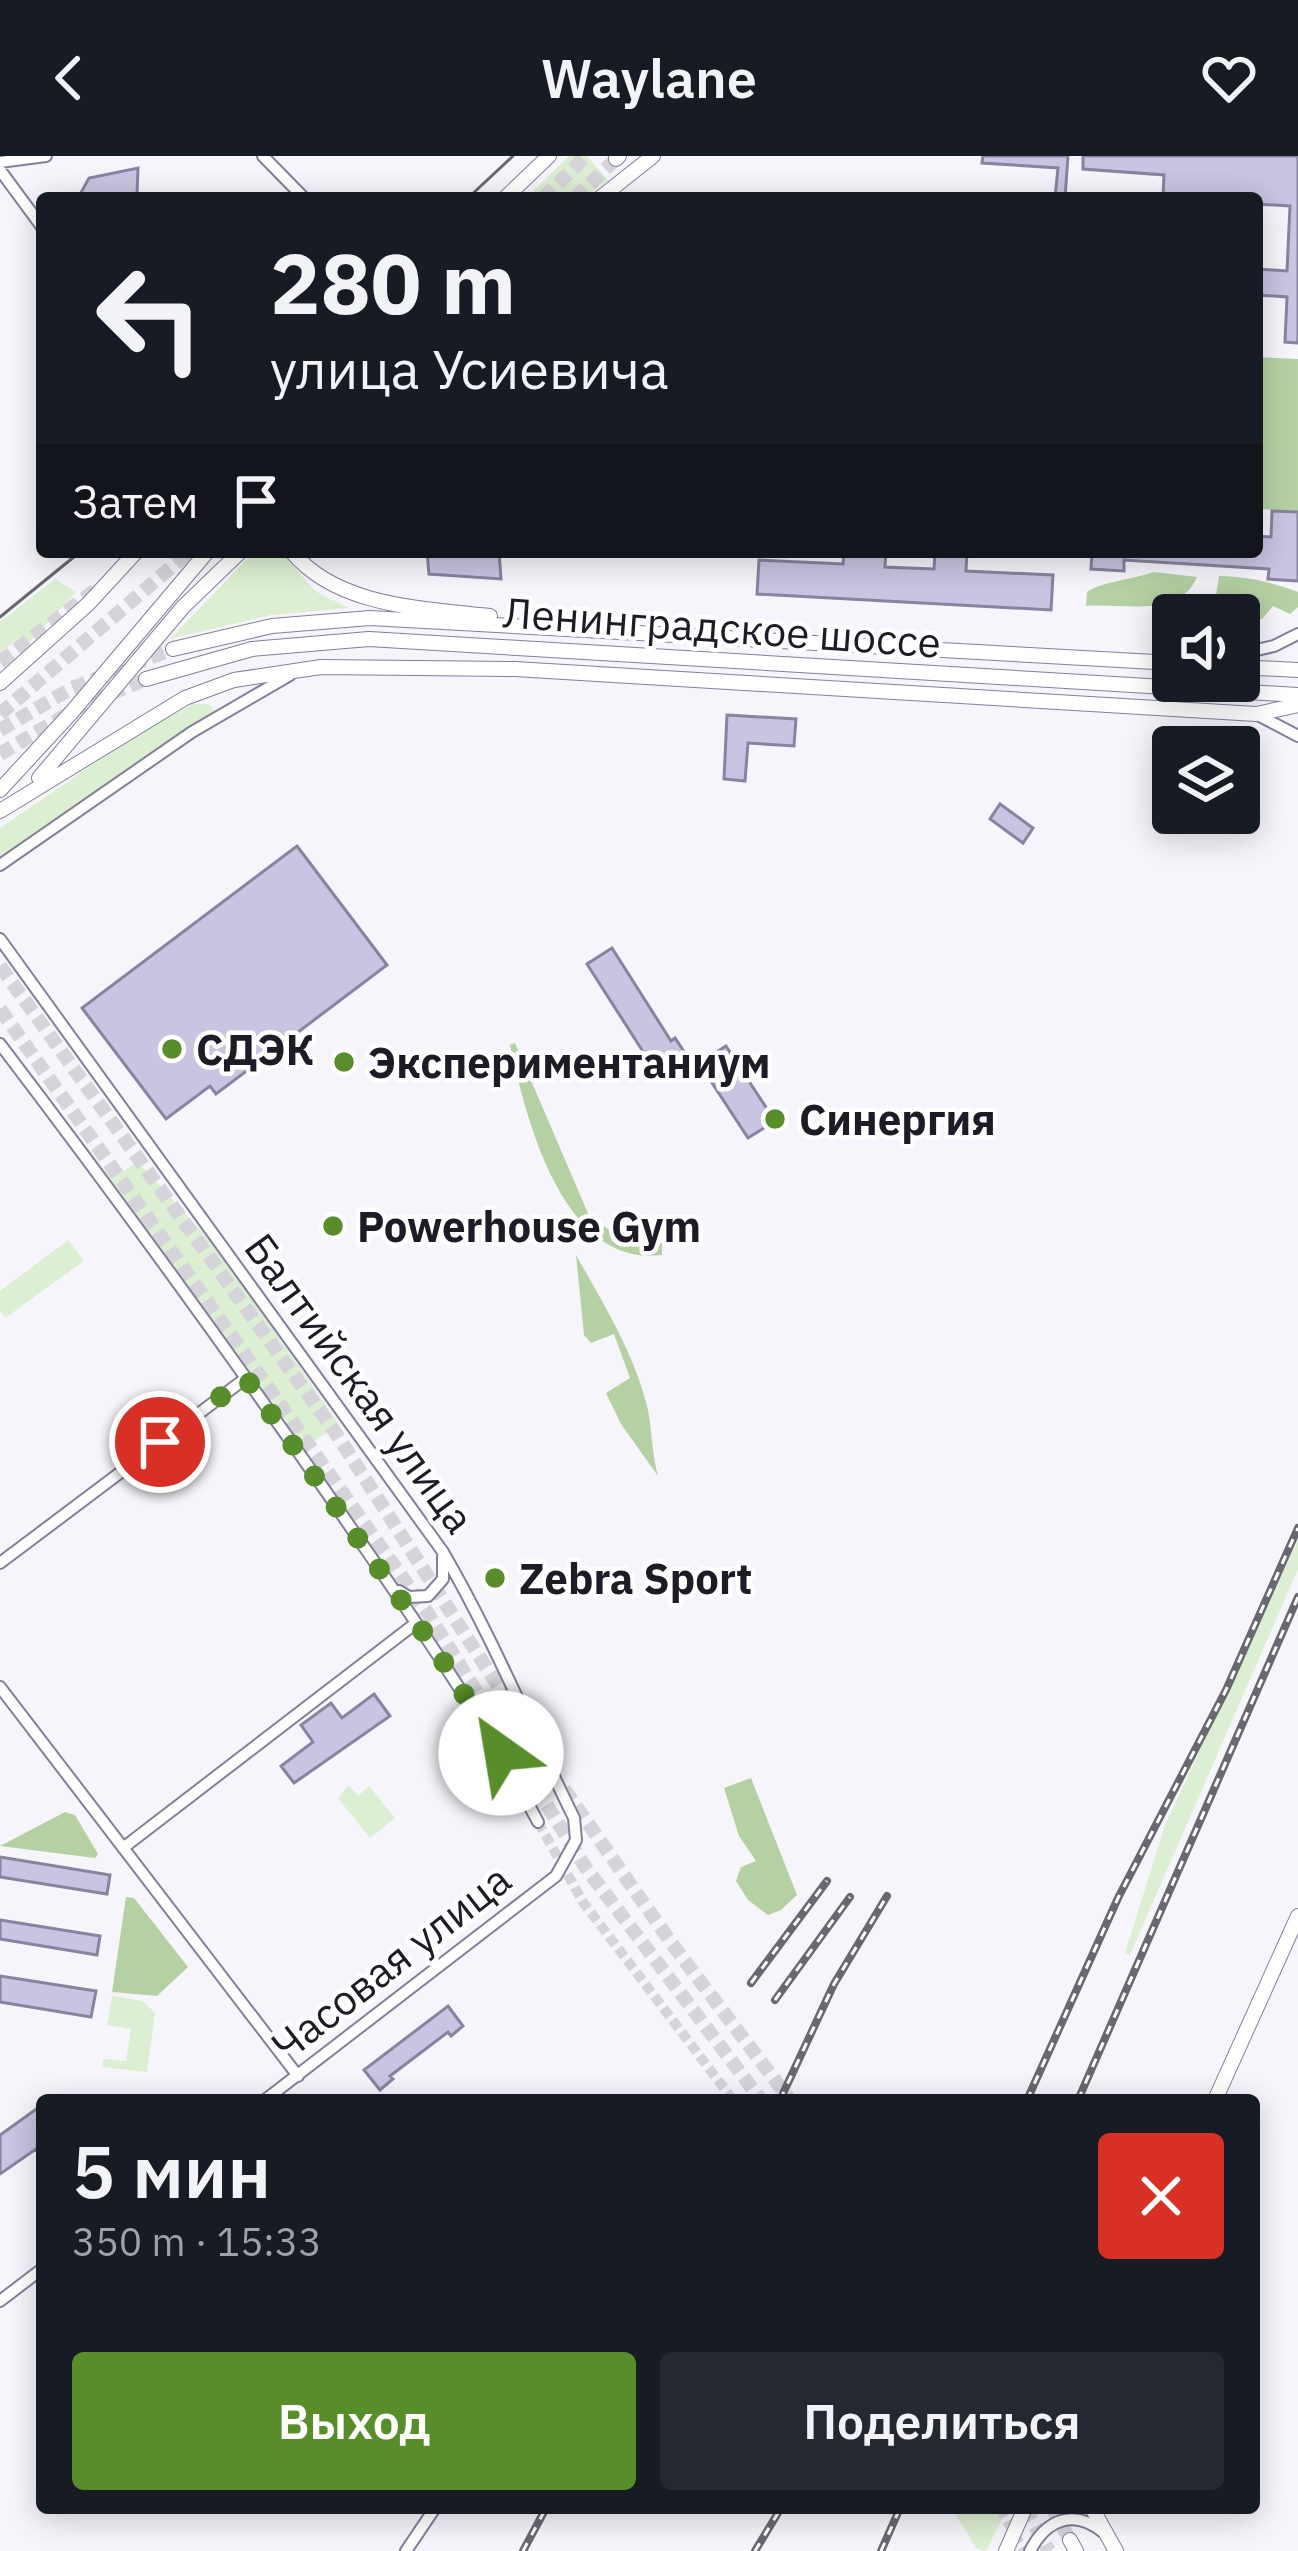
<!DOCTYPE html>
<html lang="ru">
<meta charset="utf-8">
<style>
body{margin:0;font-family:"IBM Plex Sans",sans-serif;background:#242831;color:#f1f3f6;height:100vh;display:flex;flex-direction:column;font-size:45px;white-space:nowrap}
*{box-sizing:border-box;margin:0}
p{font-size:39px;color:#9ea1a6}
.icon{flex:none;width:66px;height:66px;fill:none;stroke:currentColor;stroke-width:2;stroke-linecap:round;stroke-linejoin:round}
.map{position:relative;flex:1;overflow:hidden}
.side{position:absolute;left:36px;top:1938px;width:1224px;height:420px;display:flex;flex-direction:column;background:#171b24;border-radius:12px;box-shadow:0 6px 30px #0003}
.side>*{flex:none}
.guide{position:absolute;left:36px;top:36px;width:1227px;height:366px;border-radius:12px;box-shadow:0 6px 30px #0003;background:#171b24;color:#f1f3f6;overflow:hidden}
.controls{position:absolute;left:1152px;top:438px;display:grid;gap:24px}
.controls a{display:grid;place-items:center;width:108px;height:108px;border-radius:12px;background:#171b24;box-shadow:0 6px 30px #0003;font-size:60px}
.pin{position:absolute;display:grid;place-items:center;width:102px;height:102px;color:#fff;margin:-51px;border:6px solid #fff;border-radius:50%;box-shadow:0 3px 12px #0007}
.me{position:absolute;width:132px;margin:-66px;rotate:328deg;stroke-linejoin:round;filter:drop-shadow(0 0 9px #0008)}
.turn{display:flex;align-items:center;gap:42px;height:252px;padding:0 36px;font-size:54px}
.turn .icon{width:156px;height:156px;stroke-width:2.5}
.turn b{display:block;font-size:84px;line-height:102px}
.then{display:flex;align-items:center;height:114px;padding:0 36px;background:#0003;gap:24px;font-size:45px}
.round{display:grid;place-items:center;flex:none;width:126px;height:126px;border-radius:12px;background:#242831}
.overview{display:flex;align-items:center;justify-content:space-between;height:204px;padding:0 36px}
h1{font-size:72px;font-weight:600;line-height:90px}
.primary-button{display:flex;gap:24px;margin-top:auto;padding:24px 36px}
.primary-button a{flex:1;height:138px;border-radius:12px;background:#588e29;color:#fff;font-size:48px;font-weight:600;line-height:138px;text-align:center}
.primary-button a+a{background:#242831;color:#f1f3f6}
header{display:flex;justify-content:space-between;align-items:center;height:156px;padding:0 36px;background:#171b24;font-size:54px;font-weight:600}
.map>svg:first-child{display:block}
.green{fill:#ddefd2}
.forest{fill:#b5d1a3}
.building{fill:#c8c4e1;stroke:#88839e;stroke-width:3}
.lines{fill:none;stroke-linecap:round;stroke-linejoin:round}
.minor-tunnel{stroke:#d5d4db;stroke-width:10;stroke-dasharray:10 5;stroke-linecap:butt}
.major-tunnel{stroke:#d5d4db;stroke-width:14;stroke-dasharray:14 7;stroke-linecap:butt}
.minor-casing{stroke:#837f99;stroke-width:14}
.major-casing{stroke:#837f99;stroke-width:16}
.minor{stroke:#fff;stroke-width:10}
.major{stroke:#fff;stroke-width:14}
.tram{stroke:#696770;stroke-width:3}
.rail-casing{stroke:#696770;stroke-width:8}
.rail{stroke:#fff;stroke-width:3;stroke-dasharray:9;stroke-linecap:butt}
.major-bridge-casing{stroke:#837f99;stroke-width:16;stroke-linecap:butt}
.major-bridge{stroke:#fff;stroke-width:14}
.route{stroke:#588e29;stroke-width:21;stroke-dasharray:0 37.8}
.poi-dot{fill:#588e29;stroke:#fff;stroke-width:4.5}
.labels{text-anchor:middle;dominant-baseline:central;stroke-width:9;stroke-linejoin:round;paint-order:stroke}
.street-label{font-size:42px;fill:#1d1b26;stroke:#fff}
.poi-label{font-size:42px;font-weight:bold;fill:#1d1b26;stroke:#fff;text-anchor:start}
</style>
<header><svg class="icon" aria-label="back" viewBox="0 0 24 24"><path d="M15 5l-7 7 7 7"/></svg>Waylane<svg class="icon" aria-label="heart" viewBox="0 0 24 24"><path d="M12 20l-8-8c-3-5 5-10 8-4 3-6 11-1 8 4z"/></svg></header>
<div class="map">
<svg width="1298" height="2395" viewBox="0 0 1298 2395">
<rect width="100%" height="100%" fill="#f6f5fb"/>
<!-- green -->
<path class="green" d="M569 0H587L608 24 584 42H540L533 35Z
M254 396H281L315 435 349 452 271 459 170 483Z
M55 423 76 436 26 490 19 482 0 497V466Z
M194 548H208L215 555 0 701V672L145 573Z
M138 1006 217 1092 339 1268 306 1291 101 1013 119 1017Z
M68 1084 84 1105 5 1162 0 1154V1135Z
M1298 1384V1413L1130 1799 1125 1797 1165 1669Z
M349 1629 358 1640 369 1630 395 1662 370 1682 338 1642Z
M112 1840 143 1845 155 1857 147 1916 102 1911 103 1903 126 1905 131 1873 107 1869Z
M952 2352H1007L986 2395 976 2392Z"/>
<!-- forest -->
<path class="forest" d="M1257 201 1298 203V355L1257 353Z
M1154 416 1197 421C1179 463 1123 447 1086 450L1087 436C1101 426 1134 423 1154 416Z
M1219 420C1249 421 1272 426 1298 436V451L1290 458 1273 450 1262 463 1213 459Z
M515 887 590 1062 631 1087H662V1099C563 1112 526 963 510 889Z
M576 1099C604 1149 635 1198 648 1254 652 1275 652 1298 658 1320L621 1268 606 1237 630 1222 614 1178 591 1187 584 1179Z
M751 1622 797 1739 781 1754 768 1759 748 1744 736 1725 741 1711 756 1705 739 1680 724 1632Z
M65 1656 75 1659 98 1698 95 1702 0 1690Z
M126 1741 134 1742 188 1811 157 1840 112 1836Z"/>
<!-- building -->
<path class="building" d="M983 0H1068L1065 42H1055L1058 12 982 7Z
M1083 0H1298V187L1285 186 1287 141 1257 139V113L1287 115 1290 50 1257 48V42H1163L1164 19 1083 13Z
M138 12 137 39 78 42 89 22Z
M1272 355 1298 356V425L1268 423 1269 413 1124 404V415L1091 413 1092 396H1257V380L1271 381Z
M427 396H499L501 423 429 418Z
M844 396H886L885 411 934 413 935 396H967L966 415 1053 419 1051 454 757 438 759 404 843 408Z
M727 559 796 563 794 590 748 587 745 625 724 623Z
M1000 648 1033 672 1023 687 990 663Z
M297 690 387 809 216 938 210 930 166 963 82 852Z
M612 792 671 885 675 882 685 897 656 916 587 808Z
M726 890 775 965 748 982 699 907Z
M374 1538 390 1560 294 1627 281 1610 313 1586 301 1569 331 1547 342 1562Z
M0 1701 110 1719 107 1738 0 1721Z
M0 1764 100 1780 97 1799 0 1783Z
M0 1820 96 1835 91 1861 0 1846Z
M448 1850 463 1870 451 1880 448 1876 390 1920 393 1923 380 1934 364 1914Z
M42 1949V2001L36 1993 0 2018V1979Z"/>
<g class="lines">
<!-- minor-tunnel -->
<path class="minor-tunnel" d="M538 1666 583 1746 733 1944
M1000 2352 1024 2395"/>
<!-- major-tunnel -->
<path class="major-tunnel" d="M543 42 586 0
M575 42 616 3
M0 506 98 432
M0 558 189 396
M0 574 72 532 173 493
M0 598 81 550 146 523
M0 810 337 1279 536 1589
M0 853 427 1456 586 1712 761 1944
M564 1633 672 1788 790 1944
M1025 2352 1049 2395
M1052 2352 1070 2384"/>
<defs>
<path id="minor" d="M263 0 304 42
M0 6 46 0
M0 14 42 71
M1239 498 1274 490 1298 478
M1256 558 1298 580
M0 709 192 576 290 519
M0 783 443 1396C493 1482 530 1573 574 1662L576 1684 556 1720 265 1944
M0 888C112 1035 221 1185 327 1337 401 1445 477 1550 538 1666
M0 1407 246 1222
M399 1435 409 1441 428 1440 443 1423V1400
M0 1531 298 1920
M123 1692 416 1467
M0 2145 42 2113
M406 2395 435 2352
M1030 2395C1046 2364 1073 2352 1103 2376"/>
<path id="major" d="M616 3 619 0
M505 42 549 0
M600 42 653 0
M292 396C338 451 422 452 490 460
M173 493 272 470 370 462 1173 507
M1239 511 1298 514
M146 523 252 493 369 483 1298 539
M0 527 88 448 136 396
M39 622 183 451 240 396
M0 634 71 557
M0 655 185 542 234 524 321 511 515 513 1256 558 1298 549
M1215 1944 1298 1760
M1092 2352 1116 2395
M1070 2384 1076 2395
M1006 2395 1025 2352"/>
</defs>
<!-- minor casing -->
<use href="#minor" class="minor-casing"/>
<!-- major casing -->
<use href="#major" class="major-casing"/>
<!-- minor -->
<use href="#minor" class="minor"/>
<!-- major -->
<use href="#major" class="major"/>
<!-- tram -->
<path class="tram" d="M468 42 513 0
M0 461 80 396"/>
<defs>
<path id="rail" d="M751 1827 827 1725
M775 1844 850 1741
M780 1944 834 1828 887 1740
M1027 1944 1118 1742 1226 1534 1298 1372
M1078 1944 1298 1441
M523 2395 546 2352
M755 2395 781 2352
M881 2395 900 2352"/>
</defs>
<!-- rail casing -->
<use href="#rail" class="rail-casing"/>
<!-- rail -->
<use href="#rail" class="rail"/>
<defs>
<path id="major-bridge" d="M71 557 207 396"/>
</defs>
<!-- major-bridge casing -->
<use href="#major-bridge" class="major-bridge-casing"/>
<!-- major-bridge -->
<use href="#major-bridge" class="major-bridge"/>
</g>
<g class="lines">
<!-- route -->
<path class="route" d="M160 1286 246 1222 438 1497 501 1597"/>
</g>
<!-- markers -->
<g class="poi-dot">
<circle cx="172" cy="893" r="12"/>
<circle cx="344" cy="906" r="12"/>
<circle cx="775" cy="963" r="12"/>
<circle cx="333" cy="1070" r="12"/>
<circle cx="495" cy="1422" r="12"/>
</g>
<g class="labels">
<!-- street labels -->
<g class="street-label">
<text transform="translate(722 471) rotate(4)">Ленинградское шоссе</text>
<text transform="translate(360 1227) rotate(54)">Балтийская улица</text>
<text transform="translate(391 1806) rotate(-38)">Часовая улица</text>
</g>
<!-- poi labels -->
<g class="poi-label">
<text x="196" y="893">СДЭК</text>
<text x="368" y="906">Экспериментаниум</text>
<text x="799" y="963">Синергия</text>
<text x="357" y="1070">Powerhouse Gym</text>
<text x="519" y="1422">Zebra Sport</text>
</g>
</g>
</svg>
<div class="controls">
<a><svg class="icon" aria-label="sound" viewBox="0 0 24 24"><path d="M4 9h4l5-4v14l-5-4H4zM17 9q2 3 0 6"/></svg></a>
<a><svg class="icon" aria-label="layers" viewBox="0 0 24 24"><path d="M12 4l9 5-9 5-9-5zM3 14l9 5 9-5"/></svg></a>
</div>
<div class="pin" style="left:160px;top:1286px;background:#d93025"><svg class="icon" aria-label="arrive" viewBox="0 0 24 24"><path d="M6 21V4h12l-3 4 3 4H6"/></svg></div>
<svg class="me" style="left:501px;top:1597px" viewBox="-20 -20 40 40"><circle r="19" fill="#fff"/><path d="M0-13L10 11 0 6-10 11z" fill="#588e29"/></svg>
<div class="guide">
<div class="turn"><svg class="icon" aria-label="left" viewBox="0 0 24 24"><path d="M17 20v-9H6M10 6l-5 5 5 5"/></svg><div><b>280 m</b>улица Усиевича</div></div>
<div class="then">Затем<svg class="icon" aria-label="arrive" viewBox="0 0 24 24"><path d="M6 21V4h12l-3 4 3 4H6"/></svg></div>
</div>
<section class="side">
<div class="overview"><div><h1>5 мин</h1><p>350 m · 15:33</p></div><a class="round" style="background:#d93025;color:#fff"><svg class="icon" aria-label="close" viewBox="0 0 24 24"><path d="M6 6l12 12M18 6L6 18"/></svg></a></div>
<div class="primary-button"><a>Выход</a><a>Поделиться</a></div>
</section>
</div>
